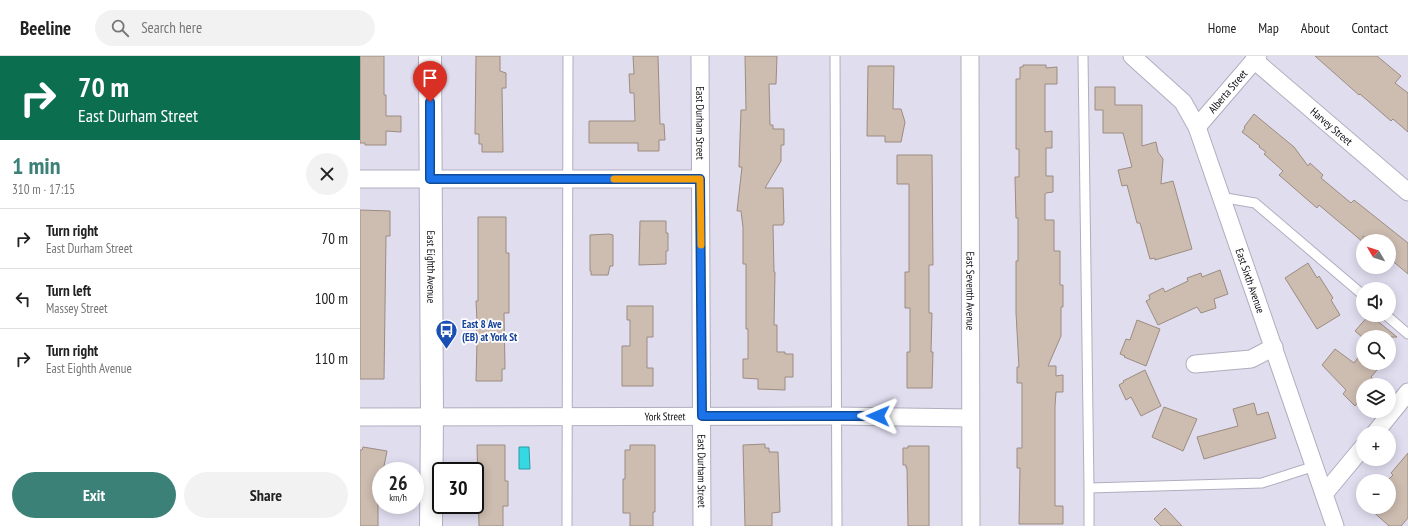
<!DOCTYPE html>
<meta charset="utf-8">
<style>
body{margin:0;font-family:"PT Sans Narrow",sans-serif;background:#f2f2f2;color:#222;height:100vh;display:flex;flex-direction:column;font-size:15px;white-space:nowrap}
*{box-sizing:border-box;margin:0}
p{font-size:13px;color:#767676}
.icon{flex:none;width:22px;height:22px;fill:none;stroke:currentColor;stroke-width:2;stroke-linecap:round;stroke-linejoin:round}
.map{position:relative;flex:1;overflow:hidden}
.panel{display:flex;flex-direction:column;background:#fff;width:360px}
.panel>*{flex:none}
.banner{background:#0b6e4f;color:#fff;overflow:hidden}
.needle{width:26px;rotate:309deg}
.controls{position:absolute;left:996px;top:178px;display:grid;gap:8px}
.controls a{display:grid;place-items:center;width:40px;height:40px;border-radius:50%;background:#fff;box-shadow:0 2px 10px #0003;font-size:20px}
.speed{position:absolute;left:12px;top:406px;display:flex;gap:8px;font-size:20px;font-weight:700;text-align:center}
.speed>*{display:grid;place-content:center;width:52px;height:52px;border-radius:50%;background:#fff;box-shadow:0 2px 10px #0003;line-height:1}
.speed small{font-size:10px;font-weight:400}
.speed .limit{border:2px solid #111;border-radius:6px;background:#fff;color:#111}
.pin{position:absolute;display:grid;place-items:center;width:34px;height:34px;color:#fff;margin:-41px -17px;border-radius:50% 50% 50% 0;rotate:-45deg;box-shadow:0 0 4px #0007}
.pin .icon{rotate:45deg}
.me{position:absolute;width:44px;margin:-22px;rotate:271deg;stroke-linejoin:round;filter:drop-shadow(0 0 3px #0008)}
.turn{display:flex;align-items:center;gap:14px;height:84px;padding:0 12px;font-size:18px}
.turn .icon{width:52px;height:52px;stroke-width:2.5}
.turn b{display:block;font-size:28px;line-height:34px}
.round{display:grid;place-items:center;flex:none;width:42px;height:42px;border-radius:21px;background:#f2f2f2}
.head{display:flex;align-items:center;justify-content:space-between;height:68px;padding:0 12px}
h1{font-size:24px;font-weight:600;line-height:30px;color:#3c8177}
.primary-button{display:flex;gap:8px;margin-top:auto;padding:8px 12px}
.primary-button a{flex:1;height:46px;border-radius:24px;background:#3c8177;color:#fff;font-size:16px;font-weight:600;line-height:46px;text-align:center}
.primary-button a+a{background:#f2f2f2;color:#222}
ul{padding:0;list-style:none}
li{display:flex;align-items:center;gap:12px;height:60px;padding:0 12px;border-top:1px solid #e0e0e0}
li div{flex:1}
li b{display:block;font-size:15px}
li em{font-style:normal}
header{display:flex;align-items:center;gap:24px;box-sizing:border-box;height:56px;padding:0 20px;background:#fff;border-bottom:1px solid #e0e0e0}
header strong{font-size:19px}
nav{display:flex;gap:22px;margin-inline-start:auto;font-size:14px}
.search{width:280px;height:36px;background:#f2f2f2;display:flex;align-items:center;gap:10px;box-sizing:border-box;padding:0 14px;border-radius:22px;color:#767676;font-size:15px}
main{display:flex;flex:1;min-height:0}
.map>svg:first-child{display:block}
.water{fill:#36d9e3;stroke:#299ba4}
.building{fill:#cdbcb0;stroke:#9c8c81}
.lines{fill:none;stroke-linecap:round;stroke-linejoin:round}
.lane-casing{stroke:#b1adbf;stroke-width:11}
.street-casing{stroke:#b1adbf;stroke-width:19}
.secondary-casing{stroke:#b1adbf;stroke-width:24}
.lane{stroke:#fff;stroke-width:9}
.street{stroke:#fff;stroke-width:17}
.secondary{stroke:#fff;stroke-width:22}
.route-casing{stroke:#114b97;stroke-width:10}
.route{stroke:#1a73e8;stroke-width:7}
.slow{stroke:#f59e0b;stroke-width:7}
.labels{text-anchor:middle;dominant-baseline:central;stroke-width:3.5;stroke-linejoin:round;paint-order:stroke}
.street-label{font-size:11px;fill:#0c0a10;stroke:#fff}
.transit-label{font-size:11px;font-weight:bold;fill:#164399;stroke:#fff;text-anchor:start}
</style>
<header>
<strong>Beeline</strong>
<div class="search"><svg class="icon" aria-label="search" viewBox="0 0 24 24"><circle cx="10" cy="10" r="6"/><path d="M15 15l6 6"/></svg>Search here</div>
<nav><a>Home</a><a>Map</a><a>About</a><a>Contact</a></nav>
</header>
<main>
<section class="panel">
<div class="banner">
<div class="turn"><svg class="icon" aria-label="right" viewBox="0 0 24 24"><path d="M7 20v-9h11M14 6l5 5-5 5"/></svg><div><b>70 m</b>East Durham Street</div></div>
</div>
<div class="head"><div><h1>1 min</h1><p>310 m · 17:15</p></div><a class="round"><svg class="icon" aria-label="close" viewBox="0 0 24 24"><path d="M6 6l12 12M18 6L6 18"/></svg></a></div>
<ul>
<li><svg class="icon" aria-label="right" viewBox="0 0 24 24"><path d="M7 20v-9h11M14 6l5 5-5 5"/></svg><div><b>Turn right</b><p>East Durham Street</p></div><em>70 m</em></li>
<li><svg class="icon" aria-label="left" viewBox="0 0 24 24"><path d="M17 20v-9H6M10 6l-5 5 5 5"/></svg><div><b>Turn left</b><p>Massey Street</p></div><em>100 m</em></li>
<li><svg class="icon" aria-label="right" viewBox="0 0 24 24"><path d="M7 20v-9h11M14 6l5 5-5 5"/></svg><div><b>Turn right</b><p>East Eighth Avenue</p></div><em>110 m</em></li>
</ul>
<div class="primary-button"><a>Exit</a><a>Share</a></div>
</section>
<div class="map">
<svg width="1048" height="470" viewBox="0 0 1048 470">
<rect width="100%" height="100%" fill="#e0ddef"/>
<!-- water -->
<path class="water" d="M159 391H169L170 413H159Z"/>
<!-- building -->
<path class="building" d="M0 0H24V39H26V60H41V76L26 75V89H5V87H0Z
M116 0H140V15L146 17V32H142L143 96H122V88H119V78H115Z
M273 0H298L300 68H304L305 84H299V95H278V87H229V65H275L274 37H270L269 18H274Z
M385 0H417L416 28H409L410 69H413V73H424V89H421V105L405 132H423L424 167H423V169H413L414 216H415L414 269H417V296H425V298H433V321H425V334L398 333V323L383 322V303H388V273H386V208H383V171L381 155H377L382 111H379L381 54H386Z
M955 0H1017L1041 20 1035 27 1048 37V76L1033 63 1031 65 1000 38 999 39Z
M663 9H686V12L697 11V28H685V76L692 75V92H686V120H693V136L686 137 685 138V164H694V195H700V229H703V251H701V280L688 310H696V320L703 319V336H696L695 350V450H703V468H659L660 412H657V392H662V327H657V311H659L656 257V205H658V162H656L655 121H659V93H656V23H660V11H663Z
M508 10H534L533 53H541L545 66 541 86H525V80H507Z
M735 31H755V49H782V90L796 86 798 96 803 103 801 128 813 125 832 193 795 204V202L790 203 780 167H777L767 129 762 130 758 114 772 111 763 77H743V54H735Z
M894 58 934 91 948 110 950 107 963 119 961 122 991 147 994 144 1048 187V218L1029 202V185H1009L1003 180V186L959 149 957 152 919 119 923 115 904 98 906 96 899 91 900 90 882 76 885 72 884 71Z
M537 99H572L573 209H569V257H572L571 296H573L572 332H547V296H550V252H545V216H549V128H537Z
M0 154 30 155V180H26L24 323H0Z
M118 161H146V197H149V257H144L145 313H142V325H116L117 284 116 266H117L116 245H118Z
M280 165H306V177H308V195H306V208L279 209Z
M249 178 253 179V210H250L248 219H231V215H230V179Z
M948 207 957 222 959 220 973 242 971 244 980 259 957 273 925 222Z
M860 214 868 238 854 243 856 252 841 257 837 251 798 269 786 245 790 243 789 239 803 232 805 236 828 225 827 222 841 217 842 221Z
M267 250H293V281H287V312H293V330H262V290H270V264H267Z
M1009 259H1010L1037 281H1002L995 275Z
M777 264 800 273 786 310 764 301 765 300 760 298 766 283 770 284Z
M975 293 994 307 1003 295V307H1023L1011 321 1019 329H1003V340L995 350 983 338 986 334 962 309Z
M785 314 801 350 781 360 771 341 766 344 759 329 764 326 763 325Z
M894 347 897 359 908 356 916 382 844 403 837 381 878 370 873 353Z
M804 351 837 363 823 395 792 381Z
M405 388V392H409V396H418L420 456 412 457V470H385L383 389Z
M117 389H145V425H148V450H143V470H119Z
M270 389H295V456H293V470H270V457H263V423H265V394H270Z
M548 390H569V470H548L547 412H546V409H543V392H548Z
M3 391 27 395 23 415H21V424L18 437V470H0V394H2Z
M1048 397V462L1041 470H1029L1008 451H1029V423L1033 419 1031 417Z
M805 452 822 470H801L794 463Z"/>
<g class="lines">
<defs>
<path id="lane" d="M475 0 477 470
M723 0 729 432
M860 141 895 147 1003 239
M1026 259 1048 278
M207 470 208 0
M729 470V432L902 427 955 410"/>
<g id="street">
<path id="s1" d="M340 0 342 470"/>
<path id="s2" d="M610 0 611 470"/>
<path id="s3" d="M772 0 823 46 837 71 975 470"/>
<path id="s4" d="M894 4 1048 136"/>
<path id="s5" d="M837 71 898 0"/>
<path d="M0 123H340"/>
<path d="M835 308 891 303 914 291"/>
<path id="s6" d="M0 361 476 360 610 362"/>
<path d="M1015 377 1048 336"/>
<path d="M964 438 1003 391"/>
</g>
<g id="secondary">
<path id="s7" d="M70 0 72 361 71 470"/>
</g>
</defs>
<!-- lane casing -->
<use href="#lane" class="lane-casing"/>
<!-- street casing -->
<use href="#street" class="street-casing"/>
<!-- secondary casing -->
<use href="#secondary" class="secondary-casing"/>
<!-- lane -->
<use href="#lane" class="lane"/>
<!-- street -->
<use href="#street" class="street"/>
<!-- secondary -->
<use href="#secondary" class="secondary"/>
</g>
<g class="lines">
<defs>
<path id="route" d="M70 46V123H340L342 360H518"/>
</defs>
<!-- route casing -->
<use href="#route" class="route-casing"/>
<!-- route -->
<use href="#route" class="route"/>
<!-- slow -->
<path class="slow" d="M254 123H340L341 189"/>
</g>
<!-- icons -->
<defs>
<symbol id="bus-pin" viewBox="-11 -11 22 30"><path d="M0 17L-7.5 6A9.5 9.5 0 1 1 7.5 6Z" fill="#1a4fb4" stroke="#fff"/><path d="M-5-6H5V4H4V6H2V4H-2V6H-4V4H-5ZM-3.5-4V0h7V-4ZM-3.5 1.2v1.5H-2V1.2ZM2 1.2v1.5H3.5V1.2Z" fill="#fff"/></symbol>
</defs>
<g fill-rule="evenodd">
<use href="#bus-pin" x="74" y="262" width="25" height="34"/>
</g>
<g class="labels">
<!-- street labels -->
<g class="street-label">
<text stroke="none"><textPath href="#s5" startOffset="47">Alberta Street</textPath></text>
<text stroke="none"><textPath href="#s1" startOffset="67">East Durham Street</textPath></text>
<text stroke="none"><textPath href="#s4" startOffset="102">Harvey Street</textPath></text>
<text stroke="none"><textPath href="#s7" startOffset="211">East Eighth Avenue</textPath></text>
<text stroke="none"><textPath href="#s3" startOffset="260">East Sixth Avenue</textPath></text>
<text stroke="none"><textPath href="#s2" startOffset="235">East Seventh Avenue</textPath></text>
<text stroke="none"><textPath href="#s6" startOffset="305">York Street</textPath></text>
<text stroke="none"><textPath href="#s1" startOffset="415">East Durham Street</textPath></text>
</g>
<!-- transit labels -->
<g class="transit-label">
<text x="102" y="268">East 8 Ave<tspan x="102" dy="13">(EB) at York St</tspan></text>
</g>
</g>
</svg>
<div class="controls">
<a><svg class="needle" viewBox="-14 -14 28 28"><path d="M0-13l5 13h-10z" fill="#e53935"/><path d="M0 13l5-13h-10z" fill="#767676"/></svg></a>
<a><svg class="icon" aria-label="sound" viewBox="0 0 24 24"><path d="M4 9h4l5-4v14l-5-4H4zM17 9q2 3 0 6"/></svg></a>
<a><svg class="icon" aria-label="search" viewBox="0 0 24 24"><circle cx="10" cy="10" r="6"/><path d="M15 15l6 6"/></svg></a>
<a><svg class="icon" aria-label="layers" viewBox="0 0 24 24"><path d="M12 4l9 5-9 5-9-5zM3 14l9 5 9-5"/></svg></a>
<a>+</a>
<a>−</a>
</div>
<div class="speed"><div>26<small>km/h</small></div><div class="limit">30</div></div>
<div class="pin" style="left:70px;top:46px;background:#d93025"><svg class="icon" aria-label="arrive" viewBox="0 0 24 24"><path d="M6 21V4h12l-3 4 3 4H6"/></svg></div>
<svg class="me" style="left:518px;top:360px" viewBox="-20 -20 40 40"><path d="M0-17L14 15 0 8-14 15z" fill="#1a73e8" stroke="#fff" stroke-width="4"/></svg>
</div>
</main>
